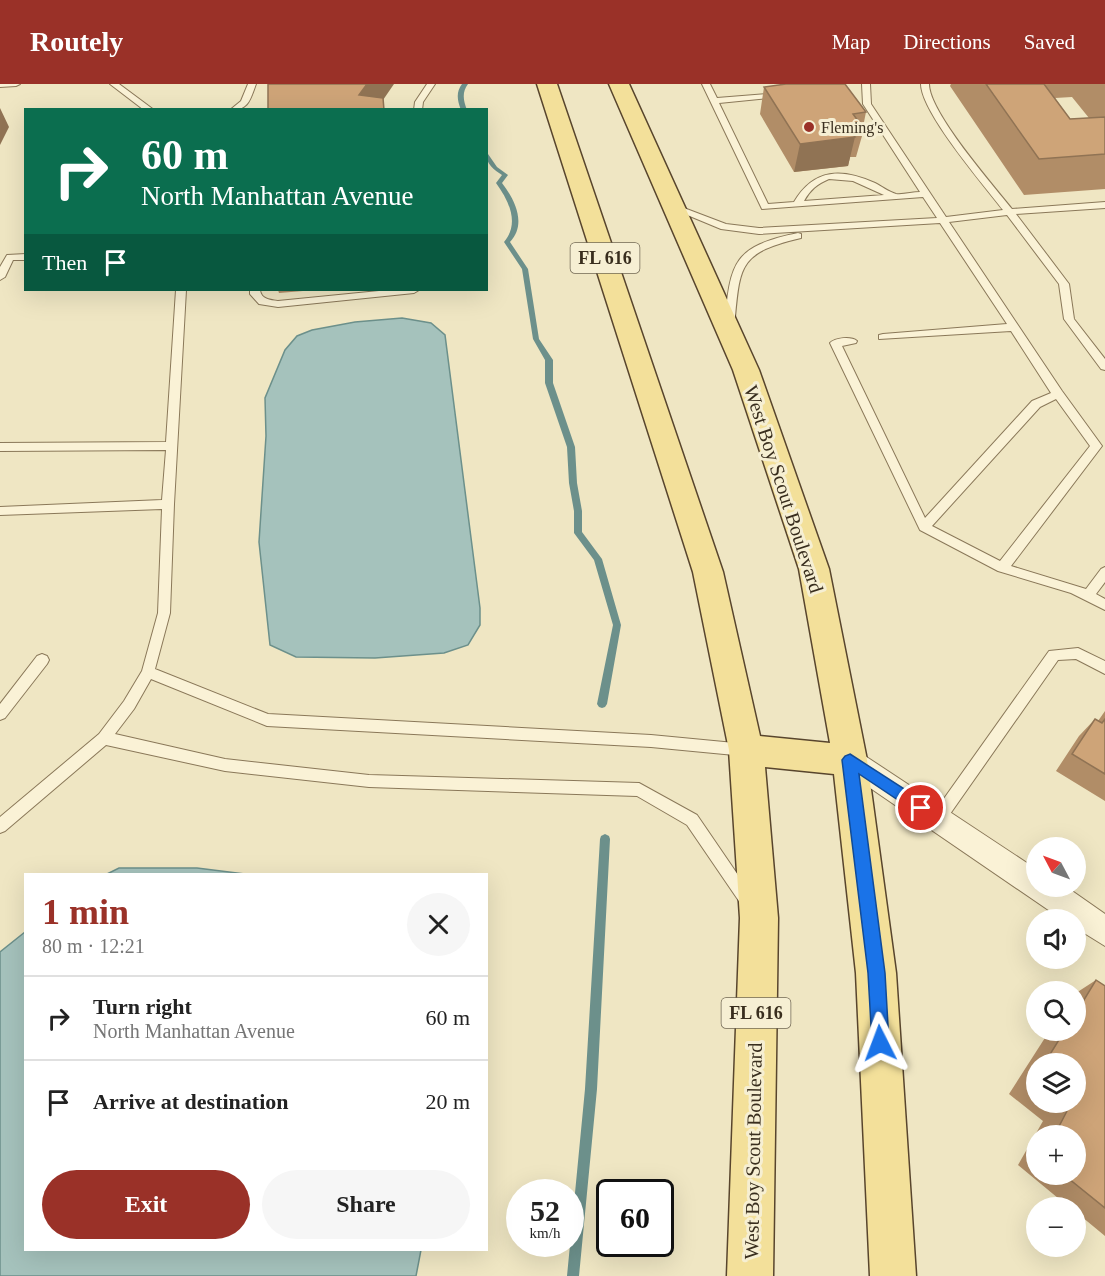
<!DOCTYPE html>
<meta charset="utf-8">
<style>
body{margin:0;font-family:"Times New Roman",serif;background:#f6f6f6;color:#222;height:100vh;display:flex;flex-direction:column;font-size:22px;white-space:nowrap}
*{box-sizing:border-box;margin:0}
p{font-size:20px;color:#767676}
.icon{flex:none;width:33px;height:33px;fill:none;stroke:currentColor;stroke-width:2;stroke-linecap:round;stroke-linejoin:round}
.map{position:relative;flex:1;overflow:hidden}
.sheet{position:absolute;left:24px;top:789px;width:464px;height:378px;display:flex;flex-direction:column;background:#fff;border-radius:0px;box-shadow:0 6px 24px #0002}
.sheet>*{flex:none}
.hud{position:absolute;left:24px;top:24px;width:464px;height:183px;border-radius:0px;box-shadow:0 6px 24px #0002;background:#0b6e4f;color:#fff;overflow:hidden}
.needle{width:39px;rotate:311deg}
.buttons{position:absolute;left:1026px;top:753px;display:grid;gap:12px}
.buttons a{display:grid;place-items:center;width:60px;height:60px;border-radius:50%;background:#fff;box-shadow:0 6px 24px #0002;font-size:30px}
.speed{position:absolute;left:506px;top:1095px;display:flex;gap:12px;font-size:30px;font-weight:700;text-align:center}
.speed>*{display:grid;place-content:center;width:78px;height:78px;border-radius:50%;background:#fff;box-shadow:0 6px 24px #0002;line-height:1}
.speed small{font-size:15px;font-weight:400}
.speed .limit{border:3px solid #111;border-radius:9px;background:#fff;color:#111}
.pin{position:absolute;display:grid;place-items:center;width:51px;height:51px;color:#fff;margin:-26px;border:3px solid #fff;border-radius:50%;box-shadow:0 2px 6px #0007}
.me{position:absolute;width:66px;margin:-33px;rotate:357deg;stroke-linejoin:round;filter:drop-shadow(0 0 4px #0008)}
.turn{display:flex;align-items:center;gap:21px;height:126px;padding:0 18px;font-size:27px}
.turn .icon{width:78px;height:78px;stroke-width:2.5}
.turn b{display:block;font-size:42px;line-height:51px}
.then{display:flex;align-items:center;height:57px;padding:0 18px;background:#0003;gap:12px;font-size:22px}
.round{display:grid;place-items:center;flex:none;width:63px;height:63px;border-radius:32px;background:#f6f6f6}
.head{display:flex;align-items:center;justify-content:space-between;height:102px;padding:0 18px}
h1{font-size:36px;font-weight:600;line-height:45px;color:#9a3128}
.action{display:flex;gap:12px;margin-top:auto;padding:12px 18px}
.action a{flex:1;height:69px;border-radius:36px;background:#9a3128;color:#fff;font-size:24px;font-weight:600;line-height:69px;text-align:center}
.action a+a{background:#f6f6f6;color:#222}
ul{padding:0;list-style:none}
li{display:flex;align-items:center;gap:18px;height:84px;padding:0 18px;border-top:2px solid #e0e0e0}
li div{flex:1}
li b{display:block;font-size:22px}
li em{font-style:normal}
header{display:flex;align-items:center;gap:36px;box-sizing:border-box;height:84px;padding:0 30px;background:#9a3128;color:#fff}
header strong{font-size:28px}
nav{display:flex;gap:33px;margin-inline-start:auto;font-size:21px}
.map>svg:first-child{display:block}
.water{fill:#a5c2bc;stroke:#6c908b;stroke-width:1.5}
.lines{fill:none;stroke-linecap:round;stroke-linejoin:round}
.stream{fill:#6c908b;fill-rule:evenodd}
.service-casing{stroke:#8a7859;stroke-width:2}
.minor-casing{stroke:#8a7859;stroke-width:2}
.primary-casing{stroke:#58452d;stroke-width:3}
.service{fill:#faf2d6;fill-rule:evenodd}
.minor{fill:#faf2d6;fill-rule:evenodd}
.primary{fill:#f3e09a;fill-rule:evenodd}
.wall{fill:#b18d67;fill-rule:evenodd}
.shaded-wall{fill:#907354}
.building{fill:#cea478;stroke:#907354;stroke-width:1.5}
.route{fill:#1a73e8;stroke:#114b97;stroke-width:1.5}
.poi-dot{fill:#9a3128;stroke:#f6efd3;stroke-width:2}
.labels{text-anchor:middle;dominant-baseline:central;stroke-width:6;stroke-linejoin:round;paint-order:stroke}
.far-poi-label{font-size:16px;fill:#392e1e;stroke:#f6efd3;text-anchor:start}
.shield{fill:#f6efd3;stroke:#726854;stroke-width:1.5}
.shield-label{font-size:18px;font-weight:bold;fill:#392e1e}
.street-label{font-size:20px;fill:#392e1e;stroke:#f6efd3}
</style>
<header>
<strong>Routely</strong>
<nav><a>Map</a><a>Directions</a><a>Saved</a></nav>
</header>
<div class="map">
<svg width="1105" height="1192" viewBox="0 0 1105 1192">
<rect width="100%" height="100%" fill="#efe6c3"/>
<!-- water -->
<path class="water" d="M402 234 431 239 445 251 480 524V541L468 561 444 569 375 574 296 573 270 561 259 458 266 352 265 314 285 266 297 252 312 246 355 238Z
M119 784H197L245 790H107Z
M25 848 26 1166H421L416 1192H0V868Z"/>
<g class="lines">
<!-- stream -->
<path class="stream" d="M462 0H468C462 8 463 16 467 26H461C457 16 456 8 462 0Z
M486 69 488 70 497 83 508 91 502 99C515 116 527 140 510 158L528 185 539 255 553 276V299L575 363 577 399 582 427V448L602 475 621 541 607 620 605 623 602 624 599 623 597 620 613 541 594 476 574 449V427L569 399 567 363 545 299V276L533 255 522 185 504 158C520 139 509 117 496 99L502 91C494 86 486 80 486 69Z
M605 750 609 752 610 755 597 1005 579 1192H567L585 1005 600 755 601 752Z"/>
<defs>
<path id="service" d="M0 0H20L16 2 0 3Z
M110 0H119L154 26H144Z
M248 0H256C250 16 249 26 230 26L241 17Z
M427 0H435L423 18 422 26H414L415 18Z
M702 0H710L717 14 780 9 784 11 780 13 719 19 768 120 794 118C814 84 842 84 875 99 881 102 889 108 896 110 903 111 913 108 920 108L863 20 862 0H870L871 20 946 133 1003 126C983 100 921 28 921 0H929C929 28 992 100 1012 125L1105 118V124L1016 130 1069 200 1074 235 1105 275V286L1101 285 1064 235 1059 200 1007 131 949 138 1062 307 1102 362 1011 482 1086 505 1101 485 1105 483V498L1096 510 1105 515V526L1071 509 998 487 920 446 830 259C835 254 851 252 857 257L856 259 842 262 925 434 1032 317 1051 309 1011 247 879 255V251L883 250 1007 240 940 139 759 150 721 145 668 123 676 121 726 140 759 144 937 134 923 113 762 125ZM829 95 853 97 884 111 804 117C810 106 817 100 829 95ZM1056 315 1090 362 1000 477 932 442 1040 323Z
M798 149 801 150V154C737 169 740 182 734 244L733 246H725L724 244C731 180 730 163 798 149Z
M26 170V176H13L5 193 0 196V183L7 171Z
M176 206H186L174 420 170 529 155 585 268 630 651 651 745 660 750 662 752 666 750 670 745 672 651 663 267 642 151 595 134 625 115 650 225 675 369 691 639 699 697 731 753 813 756 818 753 823 748 825 743 823 687 741 637 712 369 703 225 687 106 661 5 747 0 749V733L99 650 124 617 142 587 158 529 162 425 0 431V423L162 416 166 366 0 367V359L166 358Z
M250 206H260C261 215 270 216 278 217L389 206H419L414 209 278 223 259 220 250 210Z
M1078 564 1105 577V590L1076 575 1058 576 943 740 938 742 933 740 931 735 933 730 1049 567Z
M42 570 47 572 49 576 47 580 5 634 0 636V620L37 572Z"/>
<path id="minor" d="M850 664 859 668 1036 785V802H1065L1105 830V862L1076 844V836H1063L841 684 837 676 841 668Z"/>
<path id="primary" d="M537 0H557L723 488 760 652 830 659 799 485 733 286 609 0H629L759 286 829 485 867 676 896 889 916 1192H870L856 889 834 690 765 683 778 834 773 1192H727L740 834 729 666 693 488Z"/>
</defs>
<!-- service casing -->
<use href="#service" class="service-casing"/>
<!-- minor casing -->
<use href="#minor" class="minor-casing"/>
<!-- primary casing -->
<use href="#primary" class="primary-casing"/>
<!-- service -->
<use href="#service" class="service"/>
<!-- minor -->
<use href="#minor" class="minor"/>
<!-- primary -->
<use href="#primary" class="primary"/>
</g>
<!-- wall -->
<path class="wall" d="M951 0H1105V105L1024 111 950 2ZM1072 13 1089 34 1070 35 1055 14Z
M764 3 866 28 863 43 864 45 856 73H850L848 82 794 88 760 30Z
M278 206H315L279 209Z
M1105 627V717L1056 687 1079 652 1095 635 1098 637Z
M1096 896 1105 902V1152L1076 1128V1124H1070L1018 1081 1043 1037 1009 1010 1050 946H1076V909ZM1036 980H1076V1018H1036ZM1036 1052H1076V1090H1036Z"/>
<!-- shaded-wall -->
<path class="shaded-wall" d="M367 0H394L383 16 359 11Z
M0 24 9 43 0 61Z
M855 53 848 82 794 88 800 60Z"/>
<!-- building -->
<path class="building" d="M268 0H367L359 11 383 14 384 26H268Z
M786 0H845L866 28 853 30 864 45 850 46 855 53 800 60 764 3Z
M986 0H1044L1070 35 1105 33V70L1039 75Z
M1095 635 1102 639 1105 635V690L1072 670Z
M1096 896 1105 902V1124L1063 1090H1076V1052H1054L1067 1027 1056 1018H1076V980H1044L1065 946H1076V929Z
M1036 992V1003L1032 999Z"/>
<!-- route -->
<path class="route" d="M850 670 926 719 928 724 926 728 921 730 916 728 859 690 885 889 889 959 886 965 880 968 874 965 872 959 868 889 842 676 845 672Z"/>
<!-- markers -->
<circle class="poi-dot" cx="809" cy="43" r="6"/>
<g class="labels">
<!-- far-poi labels -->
<g class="far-poi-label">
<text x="821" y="43">Fleming's</text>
</g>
<!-- shield labels -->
<g class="shield">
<rect x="570.5" y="159" width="69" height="30" rx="4.5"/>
<rect x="721.5" y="914" width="69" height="30" rx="4.5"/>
</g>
<g class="shield-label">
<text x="605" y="174">FL 616</text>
<text x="756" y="929">FL 616</text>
</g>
<!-- street labels -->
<g class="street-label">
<text transform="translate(784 405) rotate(72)">West Boy Scout Boulevard</text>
<text transform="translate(753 1067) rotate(-89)">West Boy Scout Boulevard</text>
</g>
</g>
</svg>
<div class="buttons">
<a><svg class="needle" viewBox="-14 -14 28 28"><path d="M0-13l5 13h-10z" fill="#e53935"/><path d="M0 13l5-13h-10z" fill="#767676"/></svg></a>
<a><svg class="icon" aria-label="sound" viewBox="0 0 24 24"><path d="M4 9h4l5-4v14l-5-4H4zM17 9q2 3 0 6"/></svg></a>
<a><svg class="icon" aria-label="search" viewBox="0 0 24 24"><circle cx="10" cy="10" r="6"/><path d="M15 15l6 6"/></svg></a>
<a><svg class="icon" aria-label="layers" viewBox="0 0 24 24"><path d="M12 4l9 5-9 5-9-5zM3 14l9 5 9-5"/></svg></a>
<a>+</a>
<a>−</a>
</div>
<div class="speed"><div>52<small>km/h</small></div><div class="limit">60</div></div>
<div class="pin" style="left:921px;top:724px;background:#d93025"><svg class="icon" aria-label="arrive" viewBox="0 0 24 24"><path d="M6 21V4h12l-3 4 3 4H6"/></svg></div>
<svg class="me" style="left:880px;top:959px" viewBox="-20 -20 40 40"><path d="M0-17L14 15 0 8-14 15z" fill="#1a73e8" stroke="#fff" stroke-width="4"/></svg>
<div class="hud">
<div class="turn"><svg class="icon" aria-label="right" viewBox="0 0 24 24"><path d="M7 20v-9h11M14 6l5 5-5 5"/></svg><div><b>60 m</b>North Manhattan Avenue</div></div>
<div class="then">Then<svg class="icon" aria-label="arrive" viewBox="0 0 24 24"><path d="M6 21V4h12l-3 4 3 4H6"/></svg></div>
</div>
<section class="sheet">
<div class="head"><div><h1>1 min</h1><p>80 m · 12:21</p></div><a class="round"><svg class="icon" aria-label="close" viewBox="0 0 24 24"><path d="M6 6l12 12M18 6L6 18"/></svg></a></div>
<ul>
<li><svg class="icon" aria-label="right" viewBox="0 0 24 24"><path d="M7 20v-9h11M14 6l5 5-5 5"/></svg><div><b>Turn right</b><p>North Manhattan Avenue</p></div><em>60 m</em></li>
<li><svg class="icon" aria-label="arrive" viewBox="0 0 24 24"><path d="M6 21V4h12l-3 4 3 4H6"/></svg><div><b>Arrive at destination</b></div><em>20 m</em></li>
</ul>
<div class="action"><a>Exit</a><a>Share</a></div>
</section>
</div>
